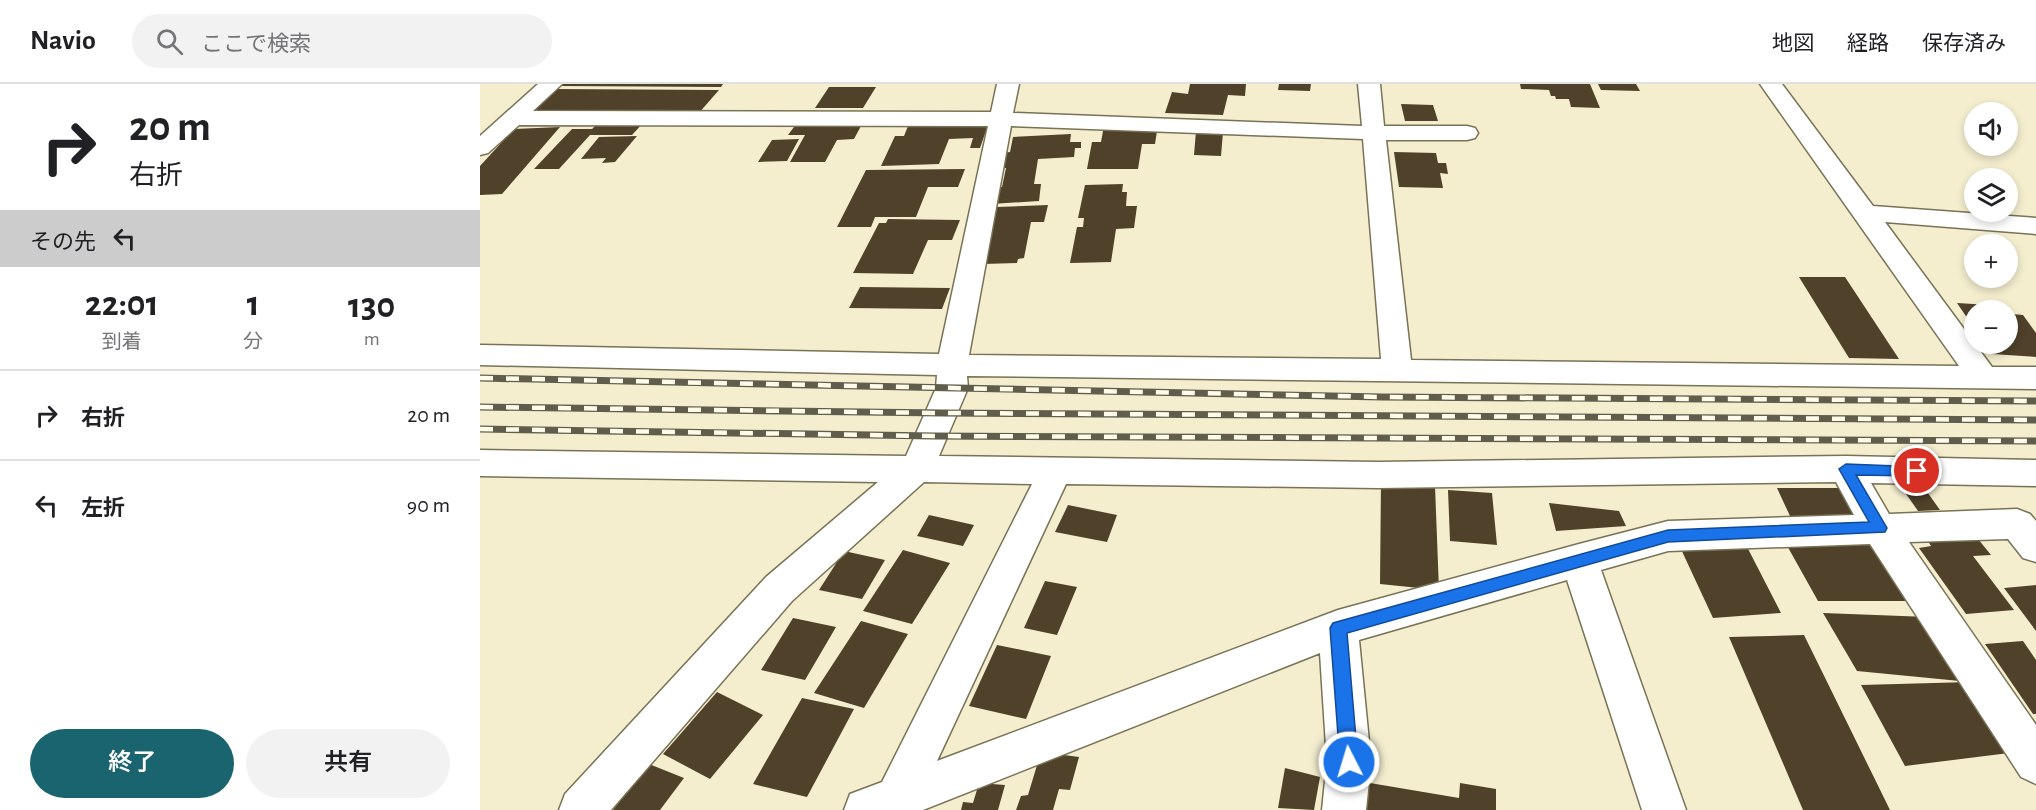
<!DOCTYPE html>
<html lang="ja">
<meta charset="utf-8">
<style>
body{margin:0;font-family:"Alegreya Sans","Noto Sans JP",sans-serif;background:#f2f2f2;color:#202124;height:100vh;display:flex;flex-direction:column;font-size:22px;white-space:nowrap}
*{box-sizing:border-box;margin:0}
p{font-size:20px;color:#757577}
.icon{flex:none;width:33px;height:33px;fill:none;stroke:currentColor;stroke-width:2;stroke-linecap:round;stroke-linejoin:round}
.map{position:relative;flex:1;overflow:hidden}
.drawer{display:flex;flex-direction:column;background:#fff;width:480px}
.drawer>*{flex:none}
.top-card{background:#fff;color:#202124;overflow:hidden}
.controls{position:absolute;left:1484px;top:18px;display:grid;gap:12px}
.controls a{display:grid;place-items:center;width:54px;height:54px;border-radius:50%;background:#fff;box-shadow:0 3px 9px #0003;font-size:30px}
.pin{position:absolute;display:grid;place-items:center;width:51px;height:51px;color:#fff;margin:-26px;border:3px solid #fff;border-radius:50%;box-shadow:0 2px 6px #0007}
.me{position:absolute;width:66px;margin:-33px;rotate:355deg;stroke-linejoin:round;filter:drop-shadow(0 0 4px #0008)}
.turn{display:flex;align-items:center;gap:21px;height:126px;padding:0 30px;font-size:27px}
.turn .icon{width:78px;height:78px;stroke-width:2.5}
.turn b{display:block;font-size:42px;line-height:51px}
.then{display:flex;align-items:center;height:57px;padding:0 30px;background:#0003;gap:12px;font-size:22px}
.eta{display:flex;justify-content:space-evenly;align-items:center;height:102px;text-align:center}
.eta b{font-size:36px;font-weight:600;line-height:42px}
.primary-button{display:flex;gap:12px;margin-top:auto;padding:12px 30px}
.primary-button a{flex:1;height:69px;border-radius:36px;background:#19646f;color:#fff;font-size:24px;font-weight:600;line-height:69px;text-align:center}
.primary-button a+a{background:#f2f2f2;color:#202124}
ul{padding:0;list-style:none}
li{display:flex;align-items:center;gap:18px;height:90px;padding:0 30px;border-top:2px solid #e0e0e0}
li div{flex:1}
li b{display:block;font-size:22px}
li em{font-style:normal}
header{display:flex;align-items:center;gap:36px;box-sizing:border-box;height:84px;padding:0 30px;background:#fff;border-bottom:2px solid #e0e0e0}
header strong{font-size:28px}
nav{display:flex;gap:33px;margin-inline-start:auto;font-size:21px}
.search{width:420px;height:54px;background:#f2f2f2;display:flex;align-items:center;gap:15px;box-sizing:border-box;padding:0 21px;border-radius:33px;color:#757577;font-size:22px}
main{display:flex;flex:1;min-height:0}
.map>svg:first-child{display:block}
.building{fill:#4f412a}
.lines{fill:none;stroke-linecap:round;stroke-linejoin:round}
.street-casing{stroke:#787256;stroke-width:3}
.street{fill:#fff;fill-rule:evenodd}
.rail-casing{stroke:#605d4d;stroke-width:7}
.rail{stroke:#fefbe8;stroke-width:4.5;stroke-dasharray:13;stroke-linecap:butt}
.route{fill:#1a73e8;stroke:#114b97;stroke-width:1.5}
</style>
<header>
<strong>Navio</strong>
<div class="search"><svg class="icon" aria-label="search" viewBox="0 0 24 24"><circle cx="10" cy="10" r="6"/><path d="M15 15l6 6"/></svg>ここで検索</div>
<nav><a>地図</a><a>経路</a><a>保存済み</a></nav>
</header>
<main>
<section class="drawer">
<div class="top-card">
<div class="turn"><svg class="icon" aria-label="right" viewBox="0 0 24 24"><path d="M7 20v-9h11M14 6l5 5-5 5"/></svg><div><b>20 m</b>右折</div></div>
<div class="then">その先<svg class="icon" aria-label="left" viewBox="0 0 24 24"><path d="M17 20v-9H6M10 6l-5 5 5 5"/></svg></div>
</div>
<div class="eta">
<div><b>22:01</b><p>到着</p></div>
<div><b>1</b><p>分</p></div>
<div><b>130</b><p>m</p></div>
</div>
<ul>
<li><svg class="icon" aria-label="right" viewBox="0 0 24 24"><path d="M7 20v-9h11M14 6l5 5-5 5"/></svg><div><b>右折</b></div><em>20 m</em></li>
<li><svg class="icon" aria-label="left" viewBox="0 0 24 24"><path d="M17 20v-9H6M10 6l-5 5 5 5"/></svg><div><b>左折</b></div><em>90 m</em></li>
</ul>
<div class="primary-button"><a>終了</a><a>共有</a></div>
</section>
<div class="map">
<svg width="1556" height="726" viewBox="0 0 1556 726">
<rect width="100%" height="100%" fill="#f4eecf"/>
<!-- building -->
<path class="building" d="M82 0H243L241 3 80 2Z
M710 0H766L765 12 748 11 743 31 685 29 692 8 708 10Z
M799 0H831L830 7 798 6Z
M1040 0H1110L1120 24 1091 23 1089 15H1076L1075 12H1071L1069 6 1041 5Z
M1118 0H1156L1160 7 1121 6Z
M349 3H396L383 24H335Z
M75 5 239 6 218 30 48 29Z
M921 20 953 21 958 37H925Z
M119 38H164L152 51H110L79 85H54L92 45H112Z
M508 41 500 64H490L493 54 469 55 459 80 401 82 415 52H424L428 42Z
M381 42 374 55 357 56 345 78H310L325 51H308L314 43Z
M80 43 22 110 0 111V82L34 45Z
M623 47H677L675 60H662L658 85H607L612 58H621Z
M716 47 743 48 741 72 714 71Z
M591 50 590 58H601V64H595L594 73 558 75 554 100H561L559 117 511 120 514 103H522L526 84H519L521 69 530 68 533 53Z
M157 52 135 78 122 79 126 74 101 75 119 53Z
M319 55 307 77 278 78 292 56Z
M914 68 956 69 958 79H966L968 90 960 89 963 104 919 103Z
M485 85 478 103H448L436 133H395L391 143H357L386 86Z
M643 100 642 108H647L646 122H657L654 144 636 145 631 178 590 179 597 143H603L604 134H598L605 101Z
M568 121 564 138H551L544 174 538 175 537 179 503 180 517 123Z
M408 135 480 136 472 156H448L433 190 373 189 399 139H406Z
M1319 193H1365L1419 275 1369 274Z
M380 203 470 204 462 225 369 224Z
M1477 219 1526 222 1532 230 1543 231 1556 249V273L1512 270 1504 260H1527V226H1494V244Z
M901 397 955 402 959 506 900 500Z
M1297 404H1361L1377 433 1310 432Z
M1445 405 1460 426 1438 427 1424 407Z
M968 406 1012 409 1017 461 970 457Z
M1069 419 1139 427 1146 442 1076 447Z
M588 421 637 431 627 458 575 448Z
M449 431 494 441 483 462 437 452Z
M1399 444 1448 517H1338L1305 458Z
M1494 450 1511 471 1493 472 1534 526 1486 530 1439 464 1451 462 1446 454Z
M1265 459 1301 529 1233 534 1200 463Z
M423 466 470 479 432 540 383 527Z
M364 467 405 476 382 515 339 506Z
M565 497 597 503 577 551 544 544Z
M1556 501V547L1524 504Z
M1343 529 1448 533 1490 598 1377 587Z
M313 534 356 543 325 596 281 586Z
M381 537 428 550 384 624 334 609Z
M1324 551 1410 726H1323L1249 553Z
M1543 557 1556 576V630H1553L1505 560Z
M517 561 571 572 546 635 489 622Z
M1490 598 1537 668 1425 682 1381 601Z
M237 608 283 631 230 695 183 670Z
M322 614 374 625 327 713 273 700Z
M561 668 599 673 590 706 579 705 573 726H536L541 712 548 711Z
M169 680 204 694 180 726H133Z
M805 684 840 693 834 726 798 724Z
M884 698 979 714 980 699 1016 705V726H882Z
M499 699 525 701 518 726H481L483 718 493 719Z"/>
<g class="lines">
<defs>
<path id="street" d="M58 0H82L53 27 511 28 517 0H539L533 29 882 42 878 0H900L904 42H987L995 44 998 49 995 54 987 56H906L931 276 1479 282 1280 0H1302L1393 122 1556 134V150L1405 138 1512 283H1556V305L487 292 488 304 459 372 898 378 1366 372 1556 376V402L1391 399 1409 430 1537 425 1550 430 1556 437V478L1543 474 1528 455 1429 458 1556 641V700L1541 693 1390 460 1188 467 1121 486 1206 726H1162L1087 496 879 556 891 678 886 726H842L847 678 840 569 443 726H364L370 710 402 698 552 400 444 398 312 517 131 726H79L85 710 286 493 398 398 0 392V366L426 372 456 304 457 291 0 281V261L459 270 508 42 39 41 8 69 0 71V52ZM531 42 883 55 901 275 489 271ZM1356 398 1374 431 1188 437 1099 460 858 526 457 677 586 400 898 404Z"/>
</defs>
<!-- street casing -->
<use href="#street" class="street-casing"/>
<!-- street -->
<use href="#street" class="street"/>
<defs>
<path id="rail" d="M0 294 902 313 1556 317
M0 323 463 329 1556 336
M0 345 453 352 1556 357"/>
</defs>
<!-- rail casing -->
<use href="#rail" class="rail-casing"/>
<!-- rail -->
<use href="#rail" class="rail"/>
</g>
<!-- route -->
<path class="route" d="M1366 380 1442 383 1444 387 1437 392 1376 391 1407 444 1405 448 1188 458 867 549 878 678 875 684 869 687 862 684 860 678 850 544 853 539 1188 446 1389 438 1359 385Z"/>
</svg>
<div class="controls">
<a><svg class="icon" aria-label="sound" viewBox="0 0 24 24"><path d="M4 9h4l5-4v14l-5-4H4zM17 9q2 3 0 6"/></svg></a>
<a><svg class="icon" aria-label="layers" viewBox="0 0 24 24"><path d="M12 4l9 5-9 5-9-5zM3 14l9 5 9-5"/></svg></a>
<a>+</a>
<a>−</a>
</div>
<div class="pin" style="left:1437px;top:387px;background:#d93025"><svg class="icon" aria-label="arrive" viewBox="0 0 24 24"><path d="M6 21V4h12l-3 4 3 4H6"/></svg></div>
<svg class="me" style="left:869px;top:678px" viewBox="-20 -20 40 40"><circle r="17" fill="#1a73e8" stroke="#fff" stroke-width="3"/><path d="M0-11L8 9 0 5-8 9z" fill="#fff"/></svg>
</div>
</main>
